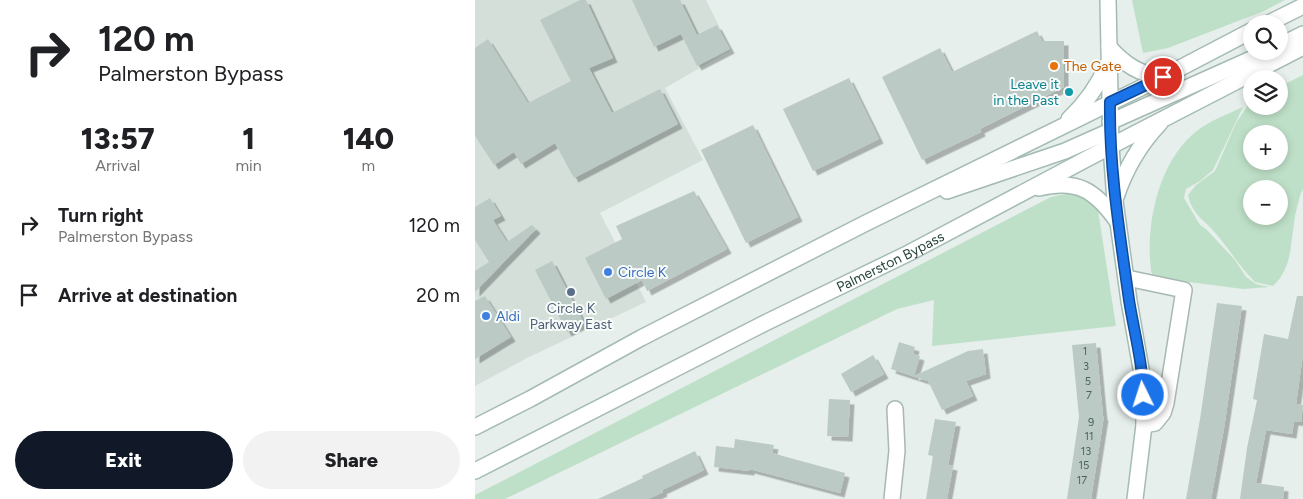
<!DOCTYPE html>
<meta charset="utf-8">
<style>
body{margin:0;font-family:Figtree,sans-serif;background:#f2f2f2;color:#202124;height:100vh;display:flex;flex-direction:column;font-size:19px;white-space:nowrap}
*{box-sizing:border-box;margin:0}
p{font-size:16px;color:#757577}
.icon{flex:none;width:28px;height:28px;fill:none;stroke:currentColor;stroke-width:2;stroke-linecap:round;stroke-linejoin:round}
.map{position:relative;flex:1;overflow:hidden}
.sheet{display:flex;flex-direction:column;background:#fff;width:475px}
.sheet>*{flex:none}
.guide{background:#fff;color:#202124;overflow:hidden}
.buttons{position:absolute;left:768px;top:15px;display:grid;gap:10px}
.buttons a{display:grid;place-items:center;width:45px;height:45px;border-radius:50%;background:#fff;box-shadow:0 2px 8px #0003;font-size:25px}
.pin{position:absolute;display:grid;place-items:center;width:42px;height:42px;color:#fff;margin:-21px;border:2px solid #fff;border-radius:50%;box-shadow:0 1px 5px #0007}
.me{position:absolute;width:55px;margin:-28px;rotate:356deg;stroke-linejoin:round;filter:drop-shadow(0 0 4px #0008)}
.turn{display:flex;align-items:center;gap:18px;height:105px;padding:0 15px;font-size:22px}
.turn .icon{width:65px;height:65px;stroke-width:2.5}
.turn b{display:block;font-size:35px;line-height:42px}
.eta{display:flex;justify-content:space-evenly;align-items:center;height:85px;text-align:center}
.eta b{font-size:30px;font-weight:800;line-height:35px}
.primary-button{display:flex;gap:10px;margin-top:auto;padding:10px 15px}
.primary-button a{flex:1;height:58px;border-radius:30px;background:#111827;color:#fff;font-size:20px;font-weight:800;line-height:58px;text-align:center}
.primary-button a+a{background:#f2f2f2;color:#202124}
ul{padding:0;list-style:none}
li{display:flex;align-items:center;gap:15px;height:70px;padding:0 15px}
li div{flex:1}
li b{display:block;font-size:19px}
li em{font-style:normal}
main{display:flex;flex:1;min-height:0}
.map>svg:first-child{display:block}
.built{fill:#d4dfda}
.green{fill:#bfe0c8;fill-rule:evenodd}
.building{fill:#bbcac4;filter:url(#shadow)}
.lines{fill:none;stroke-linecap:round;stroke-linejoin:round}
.street-casing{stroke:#a8b8b2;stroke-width:18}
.secondary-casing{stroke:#a4bbb3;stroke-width:18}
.street{stroke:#fff;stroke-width:15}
.secondary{stroke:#fff;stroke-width:15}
.route-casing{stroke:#114b97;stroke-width:12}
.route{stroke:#1a73e8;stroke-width:9}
.food-dot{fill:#e8710a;stroke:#f7fbf9;stroke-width:2}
.culture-dot{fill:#0f9aa8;stroke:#f7fbf9;stroke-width:2}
.shop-dot{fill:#3f7fe0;stroke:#f7fbf9;stroke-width:2}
.service-dot{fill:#5c6f8a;stroke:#f7fbf9;stroke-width:2}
.labels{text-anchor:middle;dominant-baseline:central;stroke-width:4;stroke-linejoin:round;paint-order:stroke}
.number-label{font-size:11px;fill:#4a645c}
.food-label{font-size:14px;fill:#c56008;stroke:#f7fbf9;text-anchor:start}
.culture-label{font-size:14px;fill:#0d838f;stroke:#f7fbf9;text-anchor:end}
.street-label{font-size:14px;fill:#24423a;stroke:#f7fbf9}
.shop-label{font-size:14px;fill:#366cbe;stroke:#f7fbf9;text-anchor:start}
.service-label{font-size:14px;fill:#4e5e75;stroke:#f7fbf9}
</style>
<main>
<section class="sheet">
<div class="guide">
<div class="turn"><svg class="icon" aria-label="right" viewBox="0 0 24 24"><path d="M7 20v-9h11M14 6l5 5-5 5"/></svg><div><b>120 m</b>Palmerston Bypass</div></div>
</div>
<div class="eta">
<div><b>13:57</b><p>Arrival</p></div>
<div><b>1</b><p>min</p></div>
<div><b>140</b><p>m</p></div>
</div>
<ul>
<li><svg class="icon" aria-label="right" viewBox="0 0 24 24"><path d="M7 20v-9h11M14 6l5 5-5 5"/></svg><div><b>Turn right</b><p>Palmerston Bypass</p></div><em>120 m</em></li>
<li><svg class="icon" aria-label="arrive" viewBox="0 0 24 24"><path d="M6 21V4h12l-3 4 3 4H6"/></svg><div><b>Arrive at destination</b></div><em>20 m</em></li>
</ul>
<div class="primary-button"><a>Exit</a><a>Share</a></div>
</section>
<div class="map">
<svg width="828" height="499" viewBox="0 0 828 499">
<defs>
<filter id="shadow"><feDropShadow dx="4.5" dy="4.5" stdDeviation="0" flood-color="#0004"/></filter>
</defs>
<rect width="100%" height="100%" fill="#e6efeb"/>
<!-- built -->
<path class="built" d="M0 0H231L256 50 190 88 228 160 125 213 171 302 54 357 0 386Z"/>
<!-- green -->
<path class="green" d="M657 0H810L789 11 693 48 668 53Z
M828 75V189L826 193C823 203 820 213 819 224 815 247 817 268 798 286L780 282C766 268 755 251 743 236 731 221 717 215 713 195L721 185 740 171 761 123 775 102 776 106H804V87ZM776 134H804V161H776ZM776 189H804V216H776Z
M768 107 738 170 725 181 711 189 709 198 725 225 731 229 760 260 771 277 781 284 794 287 768 289 683 278 677 274 676 270C670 224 684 159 723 130 736 120 753 114 768 107Z
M601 192 622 204 641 326 457 346 459 300 422 309 30 499H0V495L576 197Z"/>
<!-- building -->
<path class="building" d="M105 0H111L138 58 114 68 137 113 185 89 203 124 99 178 80 143 46 164 39 152 19 165 0 136V48L13 39 53 103 96 81 65 20Z
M157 0H205L222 35 242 25 255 49 222 66 206 34 179 47Z
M562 31 567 41H589V87L505 129 506 132 447 160 407 77 465 48 477 72Z
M374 78 404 139 338 171 308 109Z
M278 125 323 217 271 243 226 150Z
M219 191 252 249 172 291 167 280 131 299 110 258 147 239 141 226Z
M15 198 26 216 18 220 32 242 57 225 61 229 0 292V271L14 262 0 240V207Z
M77 261 109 323 92 332 60 270Z
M10 296 36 337 0 359V301Z
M822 296H828V354L821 404 828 405 826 422 819 421 817 434 791 430 781 483 809 487 808 499H765L772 448 782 400 778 399 789 334 813 339Z
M742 303 767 306 749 428 736 499H711L725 419Z
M424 342 440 347 438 354 445 356 439 376 493 351 508 349 511 374 491 381 498 396 467 410 453 381 416 369Z
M621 343 628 416H629L616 499H592L604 417 597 345Z
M398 355 409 374 376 392 366 374Z
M354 399 375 400 373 437 352 436Z
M460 419 481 422 473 465 478 466 472 499H451L458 456 453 455Z
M260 439 299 445 297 453 370 473 365 493 275 469V471L239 467 241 446 259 448Z
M220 451 229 470 187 490 188 492 173 499H123L168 478 167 476Z"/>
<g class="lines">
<defs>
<path id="street" d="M652 278 709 290 691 403 688 413 680 423 669 425
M417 499 422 451 420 409"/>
<g id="secondary">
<path d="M633 0 636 146 640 201 654 301 668 380 669 425 660 499"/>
<path d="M792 24 828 6"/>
<path d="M804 46 828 34"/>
<path d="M634 47C649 64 665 75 688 77"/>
<path d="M594 119C611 103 623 86 632 65"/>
<path d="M635 122 794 51"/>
<path d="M564 188C602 179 620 190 642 221"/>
<path d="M472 191 590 151 635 131"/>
<path d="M641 197C650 170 665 144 685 123"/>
<path d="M0 427 55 399 166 338 391 223 688 77 776 31"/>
<path id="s1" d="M0 471 290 323 434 253 636 146 828 47"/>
</g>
</defs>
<!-- street casing -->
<use href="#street" class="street-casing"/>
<!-- secondary casing -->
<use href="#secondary" class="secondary-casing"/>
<!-- street -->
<use href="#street" class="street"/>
<!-- secondary -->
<use href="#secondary" class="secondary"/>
</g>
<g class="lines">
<defs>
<path id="route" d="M668 395C668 363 659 332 654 300 645 235 634 169 635 102L688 77"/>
</defs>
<!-- route casing -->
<use href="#route" class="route-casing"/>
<!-- route -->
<use href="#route" class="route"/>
</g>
<!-- markers -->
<circle class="food-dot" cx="579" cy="66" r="5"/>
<circle class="culture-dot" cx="594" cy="92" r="5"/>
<g class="shop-dot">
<circle cx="133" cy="272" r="5"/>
<circle cx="11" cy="316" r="5"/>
</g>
<circle class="service-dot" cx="96" cy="292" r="5"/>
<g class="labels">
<!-- number labels -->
<g class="number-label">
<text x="610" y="351">1</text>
<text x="611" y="366">3</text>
<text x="613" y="381">5</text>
<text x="614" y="395">7</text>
<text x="616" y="422">9</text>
<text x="614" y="436">11</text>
<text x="611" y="451">13</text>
<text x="609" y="465">15</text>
<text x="607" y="480">17</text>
</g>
<!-- food labels -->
<g class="food-label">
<text x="589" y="66">The Gate</text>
</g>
<!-- culture labels -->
<g class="culture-label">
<text x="584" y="84">Leave it<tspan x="584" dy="16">in the Past</tspan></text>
</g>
<!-- street labels -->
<g class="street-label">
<text stroke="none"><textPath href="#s1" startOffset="465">Palmerston Bypass</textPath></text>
</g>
<!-- shop labels -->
<g class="shop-label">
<text x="143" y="272">Circle K</text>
<text x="21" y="316">Aldi</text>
</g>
<!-- service labels -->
<g class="service-label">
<text x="96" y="308">Circle K<tspan x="96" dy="16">Parkway East</tspan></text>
</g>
</g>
</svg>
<div class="buttons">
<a><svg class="icon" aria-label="search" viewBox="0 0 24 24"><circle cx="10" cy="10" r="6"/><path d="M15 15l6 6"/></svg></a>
<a><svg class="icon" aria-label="layers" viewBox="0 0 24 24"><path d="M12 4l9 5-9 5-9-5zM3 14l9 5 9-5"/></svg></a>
<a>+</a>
<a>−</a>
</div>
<div class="pin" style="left:688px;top:77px;background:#d93025"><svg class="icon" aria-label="arrive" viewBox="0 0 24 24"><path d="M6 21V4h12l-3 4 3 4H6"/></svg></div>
<svg class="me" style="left:668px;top:395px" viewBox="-20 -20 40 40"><circle r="17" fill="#1a73e8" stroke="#fff" stroke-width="3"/><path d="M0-11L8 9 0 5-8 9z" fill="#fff"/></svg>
</div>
</main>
